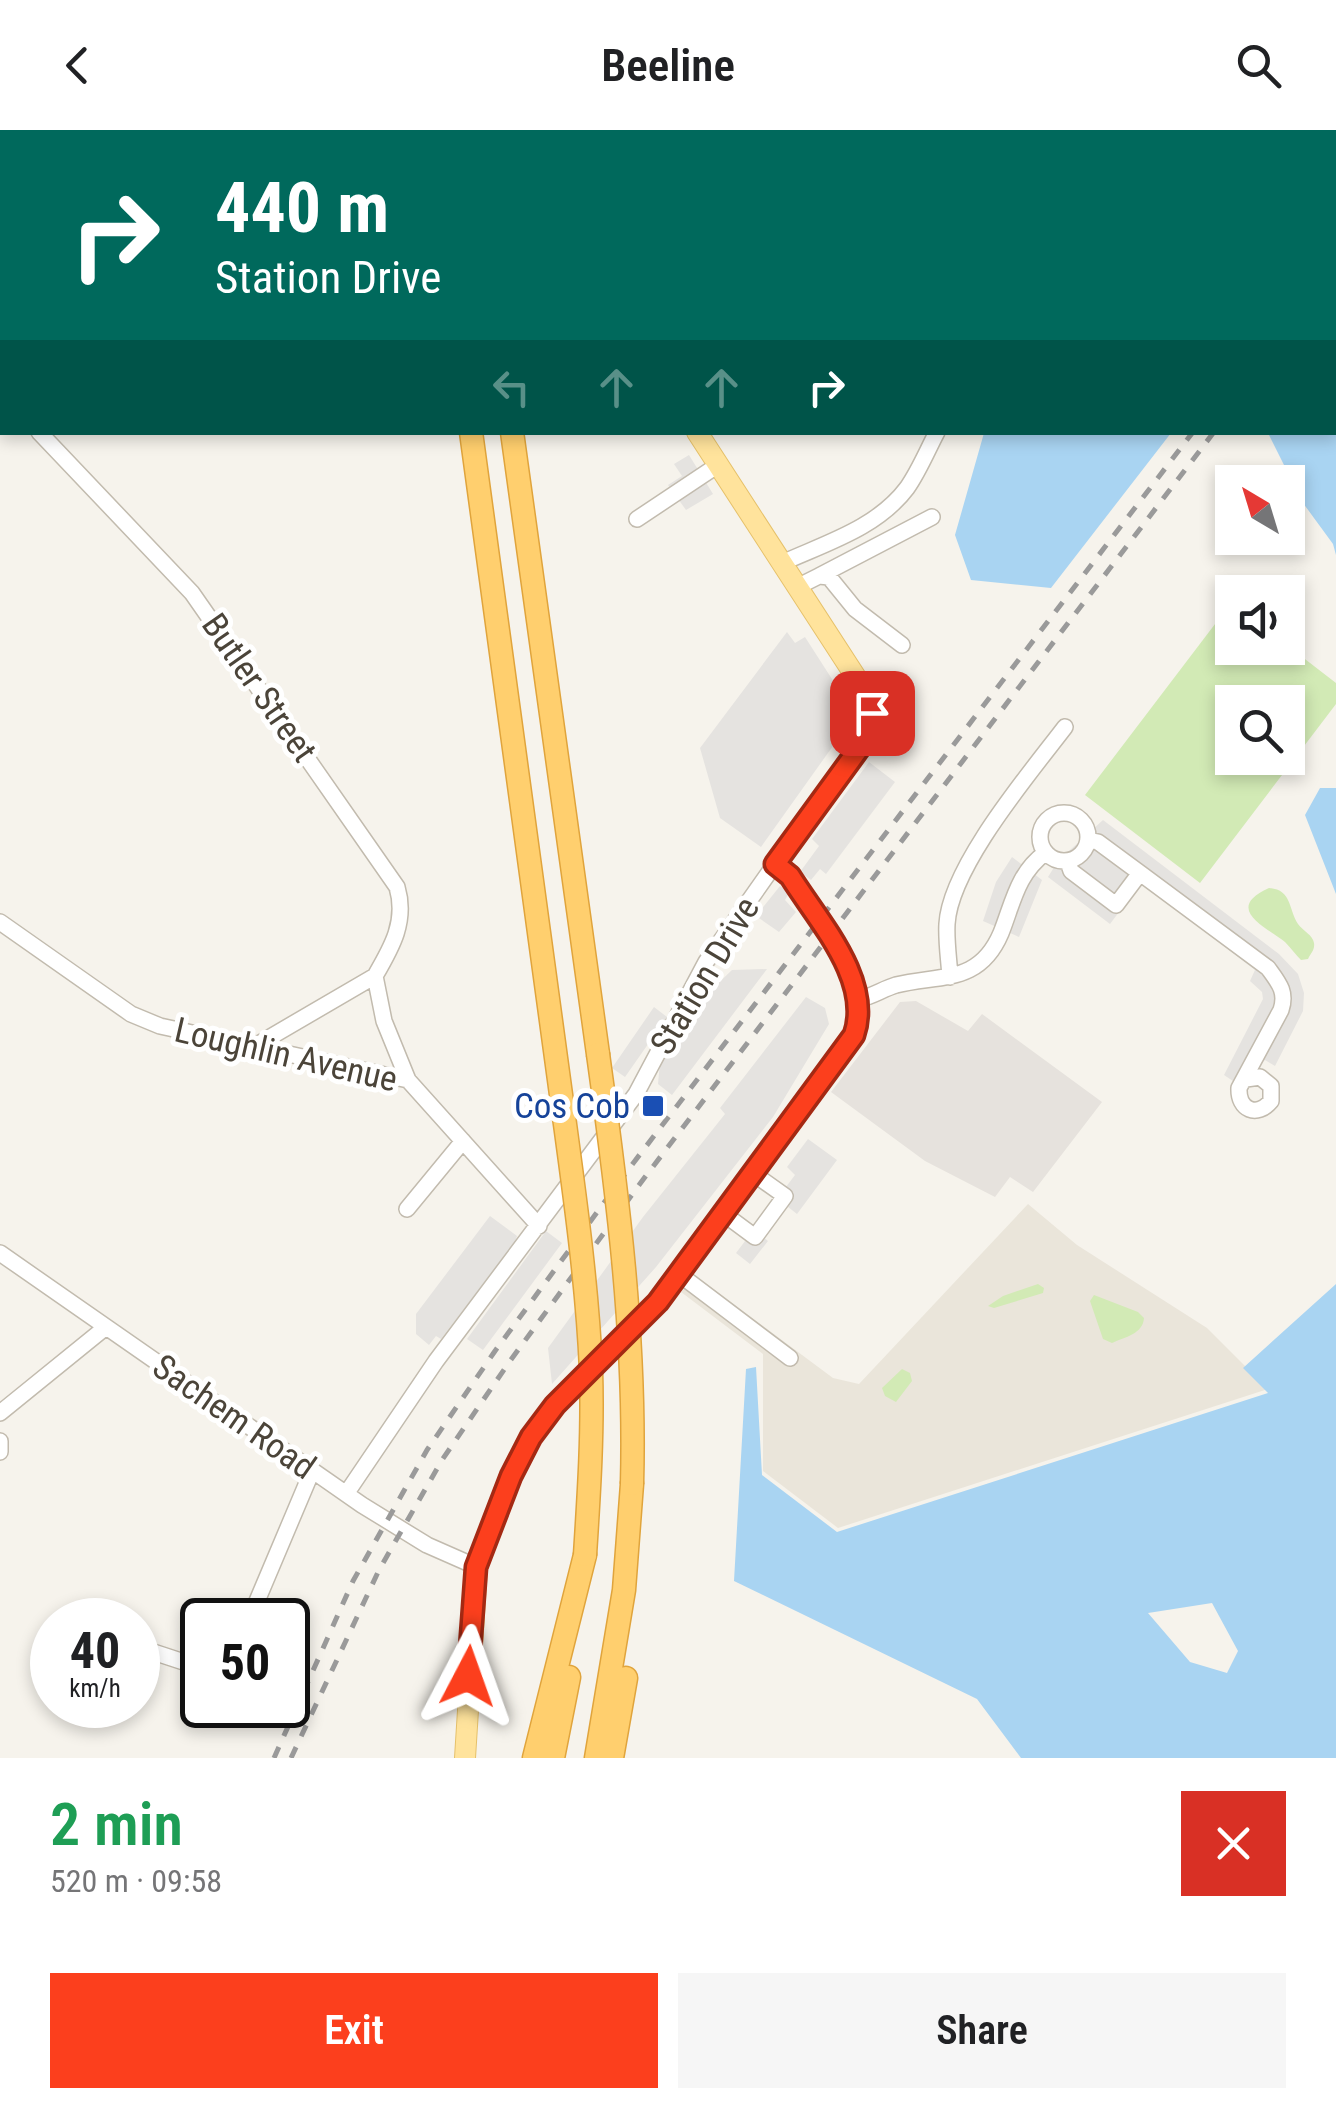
<!DOCTYPE html>
<meta charset="utf-8">
<style>
body{margin:0;font-family:"Roboto Condensed",sans-serif;background:#f6f6f6;color:#202124;height:100vh;display:flex;flex-direction:column;font-size:38px;white-space:nowrap}
*{box-sizing:border-box;margin:0}
p{font-size:32px;color:#757577}
.icon{flex:none;width:55px;height:55px;fill:none;stroke:currentColor;stroke-width:2;stroke-linecap:round;stroke-linejoin:round}
.map{position:relative;height:1628px;overflow:hidden}
.sheet{display:flex;flex-direction:column;background:#fff;flex:1}
.sheet>*{flex:none}
.banner{position:absolute;left:0px;top:0px;width:1338px;height:305px;box-shadow:0 5px 15px #0003;background:#00695c;color:#fff;overflow:hidden}
.needle{width:65px;rotate:322deg}
.fabs{position:absolute;left:1215px;top:335px;display:grid;gap:20px}
.fabs a{display:grid;place-items:center;width:90px;height:90px;border-radius:0px;background:#fff;box-shadow:0 5px 15px #0003;font-size:50px}
.speed{position:absolute;left:30px;top:1468px;display:flex;gap:20px;font-size:50px;font-weight:700;text-align:center}
.speed>*{display:grid;place-content:center;width:130px;height:130px;border-radius:50%;background:#fff;box-shadow:0 5px 15px #0003;line-height:1}
.speed small{font-size:25px;font-weight:400}
.speed .limit{border:5px solid #111;border-radius:15px;background:#fff;color:#111}
.pin{position:absolute;display:grid;place-items:center;width:85px;height:85px;color:#fff;margin:-42px;border-radius:20px;box-shadow:0 5px 15px #0006}
.me{position:absolute;width:110px;margin:-55px;rotate:4deg;stroke-linejoin:round;filter:drop-shadow(0 0 8px #0008)}
.turn{display:flex;align-items:center;gap:35px;height:210px;padding:0 50px;font-size:45px}
.turn .icon{width:130px;height:130px;stroke-width:2.5}
.turn b{display:block;font-size:70px;line-height:85px}
.lanes{display:flex;align-items:center;height:95px;padding:0 50px;background:#0003;justify-content:center;gap:50px;direction:ltr}
.lanes .off{opacity:.35}
.round{display:grid;place-items:center;flex:none;width:105px;height:105px;border-radius:0px;background:#f6f6f6}
.summary{display:flex;align-items:center;justify-content:space-between;height:170px;padding:0 50px}
h1{font-size:60px;font-weight:600;line-height:75px;color:#1e9e55}
.action{display:flex;gap:20px;margin-top:auto;padding:20px 50px}
.action a{flex:1;height:115px;border-radius:0px;background:#fc3f1d;color:#fff;font-size:40px;font-weight:600;line-height:115px;text-align:center}
.action a+a{background:#f6f6f6;color:#202124}
header{display:flex;justify-content:space-between;align-items:center;height:130px;padding:0 50px;background:#fff;font-size:45px;font-weight:600}
.map>svg:first-child{display:block}
.residential{fill:#eae5da}
.industrial{fill:#e6e2dd}
.green{fill:#d2eab5;fill-rule:evenodd}
.parking{fill:#e5e3e0}
.water{fill:#a9d4f2;fill-rule:evenodd}
.lines{fill:none;stroke-linecap:round;stroke-linejoin:round}
.minor-casing{stroke:#c2bbae;stroke-width:18}
.major-casing{stroke:#e6c16a;stroke-width:22}
.highway-casing{stroke:#e0a43c;stroke-width:25}
.minor{stroke:#fff;stroke-width:15}
.major{stroke:#ffe39c;stroke-width:20}
.highway{stroke:#ffcf6e;stroke-width:22}
.rail{stroke:#9a9a9a;stroke-width:5;stroke-dasharray:12 12;stroke-linecap:butt}
.highway-bridge-casing{stroke:#e0a43c;stroke-width:25;stroke-linecap:butt}
.highway-bridge{stroke:#ffcf6e;stroke-width:22}
.route-casing{stroke:#a42913;stroke-width:25}
.route{stroke:#fc3f1d;stroke-width:18}
.transit-dot{fill:#1a4fb4;stroke:#fff;stroke-width:4}
.labels{text-anchor:middle;dominant-baseline:central;stroke-width:10;stroke-linejoin:round;paint-order:stroke}
.street-label{font-size:35px;fill:#4b4439;stroke:#fff}
.transit-label{font-size:35px;fill:#164399;stroke:#fff;text-anchor:end}
</style>
<header><svg class="icon" aria-label="back" viewBox="0 0 24 24"><path d="M15 5l-7 7 7 7"/></svg>Beeline<svg class="icon" aria-label="search" viewBox="0 0 24 24"><circle cx="10" cy="10" r="6"/><path d="M15 15l6 6"/></svg></header>
<div class="map">
<svg width="1336" height="1628" viewBox="0 0 1336 1628">
<rect width="100%" height="100%" fill="#f6f3ec"/>
<!-- residential -->
<path class="residential" d="M1028 1074 1077 1115 1207 1198 1268 1259 838 1398 763 1341V1224L681 1162 696 1146 833 1248 859 1254Z"/>
<!-- industrial -->
<path class="industrial" d="M916 871 968 901 982 884 1102 972 1033 1062 1010 1047 995 1067 925 1031 831 962 900 872Z"/>
<!-- green -->
<path class="green" d="M1231 473 1232 518 1288 516 1336 553V574L1200 753 1085 665ZM1232 572H1288V628H1232Z
M1269 758C1292 760 1288 778 1298 794 1303 801 1313 805 1314 813 1315 820 1311 823 1308 829L1301 830C1296 825 1291 818 1285 812 1268 798 1222 779 1269 758Z
M1038 1154 1044 1158 1043 1163 994 1178 988 1176 1003 1166Z
M1094 1165 1138 1182 1144 1188C1143 1204 1125 1207 1112 1213L1103 1209 1090 1171Z
M902 1239 910 1243 912 1251 896 1272 885 1266 882 1258Z"/>
<!-- parking -->
<path class="parking" d="M689 325 713 364 686 380 668 355 682 346 674 334Z
M787 502 795 513 805 507 855 585 761 717 720 688 700 618Z
M869 632 895 652 826 744 820 739 811 750 800 742 819 716 812 709Z
M1103 690 1279 824 1298 844 1304 863 1303 881 1275 936 1265 930 1233 951 1224 945 1263 869 1262 862 1250 851 1255 840 1144 755 1137 758 1110 794 1048 747 1058 731Z
M1012 727 1042 750 1019 807 983 791 996 752Z
M780 756 789 763 785 770 796 782 779 802 756 786Z
M767 839 672 965 658 954 660 932 698 861 707 864 732 840Z
M806 867 825 878 829 894 773 987 656 1137 552 1254 548 1218 643 1087 725 984 720 978Z
M654 877 667 887 625 947 612 938Z
M808 1009 837 1030 797 1084 783 1073 759 1104 768 1111 750 1134 736 1123 795 1045 787 1037Z
M490 1086 517 1106 515 1112 441 1209 436 1206 429 1215 416 1204V1184Z
M546 1101 562 1113 483 1220 467 1209Z"/>
<!-- water -->
<path class="water" d="M640 0H1336V425L1333 414 1303 373 1268 303 1335 302V2Z
M984 303V302L1171 303 1051 458 971 450 955 405Z
M1320 658H1336V764L1305 685Z
M1336 1154V1628H1021L977 1569 734 1451 746 1239 756 1237 762 1345 837 1402 1268 1263 1243 1238ZM1212 1473 1238 1521 1227 1543 1190 1532 1148 1483Z"/>
<g class="lines">
<defs>
<path id="minor" d="M353 2 358 0
M415 2 416 0
M0 48 2 50
M0 264 2 266
M39 302 192 463 397 757C407 791 392 817 375 846L384 891 408 950
M637 389 718 335
M782 433C826 413 877 398 907 358 919 341 927 321 937 302
M819 446 932 387
M797 457 819 446 829 447 855 479 902 515
M1040 707a24 24 0 1 1 48 0a24 24 0 1 1-48 0Z
M1068 732 1071 741 1116 775 1140 743 1098 712 1088 710
M1140 743 1268 838C1279 853 1287 862 1281 880L1239 958C1238 980 1257 988 1271 971V956L1260 947 1246 949
M0 792 131 884 160 896 408 950 539 1096
M950 847C949 830 946 811 947 794 950 737 1030 643 1065 597
M860 869C873 866 883 859 896 855 940 844 979 855 1001 803 1013 773 1017 744 1045 723
M255 916 375 846
M407 1079 463 1011
M724 1084 755 1107 785 1066 754 1044
M0 1123 362 1375 427 1415 477 1437
M679 1144 790 1228
M0 1283 106 1197
M0 1311V1322
M346 1364 436 1231 636 964 706 832 775 734
M249 1490 312 1341
M138 1517 202 1538"/>
<path id="major" d="M463 0 465 2
M465 1628 477 1437 511 1346 531 1307 555 1275 658 1172 850 912C881 859 818 790 790 746L775 734 866 609C875 588 873 574 861 555L697 302"/>
<path id="highway" d="M444 0V2
M484 0V2
M471 302 562 972
M512 302 598 924
M534 1628 585 1425
M553 1628 569 1547
M596 1628 624 1460 632 1354
M612 1628 626 1548"/>
</defs>
<!-- minor casing -->
<use href="#minor" class="minor-casing"/>
<!-- major casing -->
<use href="#major" class="major-casing"/>
<!-- highway casing -->
<use href="#highway" class="highway-casing"/>
<!-- minor -->
<use href="#minor" class="minor"/>
<!-- major -->
<use href="#major" class="major"/>
<!-- highway -->
<use href="#highway" class="highway"/>
<!-- rail -->
<path class="rail" d="M1335 130 1336 128
M1335 157 1336 155
M274 1628 353 1451 427 1320 495 1221 631 1036 1193 302
M291 1628 379 1440 442 1330 510 1231 645 1047 1214 302"/>
<defs>
<path id="highway-bridge" d="M598 924C618 1068 636 1209 632 1354
M562 972C574 1061 587 1150 591 1240 593 1302 589 1363 585 1425"/>
</defs>
<!-- highway-bridge casing -->
<use href="#highway-bridge" class="highway-bridge-casing"/>
<!-- highway-bridge -->
<use href="#highway-bridge" class="highway-bridge"/>
</g>
<g class="lines">
<defs>
<path id="route" d="M468 1546 476 1437 511 1346 531 1307 555 1275 658 1172 854 905C873 850 818 791 790 746L775 734 866 609 872 583"/>
</defs>
<!-- route casing -->
<use href="#route" class="route-casing"/>
<!-- route -->
<use href="#route" class="route"/>
</g>
<!-- markers -->
<rect class="transit-dot" x="641" y="964" width="24" height="24" rx="5"/>
<g class="labels">
<!-- street labels -->
<g class="street-label">
<text transform="translate(259 558) rotate(55)">Butler Street</text>
<text transform="translate(705 846) rotate(-59)">Station Drive</text>
<text transform="translate(286 925) rotate(13)">Loughlin Avenue</text>
<text transform="translate(234 1287) rotate(35)">Sachem Road</text>
</g>
<!-- transit labels -->
<g class="transit-label">
<text x="630" y="976">Cos Cob</text>
</g>
</g>
</svg>
<div class="fabs">
<a><svg class="needle" viewBox="-14 -14 28 28"><path d="M0-13l5 13h-10z" fill="#e53935"/><path d="M0 13l5-13h-10z" fill="#757577"/></svg></a>
<a><svg class="icon" aria-label="sound" viewBox="0 0 24 24"><path d="M4 9h4l5-4v14l-5-4H4zM17 9q2 3 0 6"/></svg></a>
<a><svg class="icon" aria-label="search" viewBox="0 0 24 24"><circle cx="10" cy="10" r="6"/><path d="M15 15l6 6"/></svg></a>
</div>
<div class="speed"><div>40<small>km/h</small></div><div class="limit">50</div></div>
<div class="pin" style="left:872px;top:583px;background:#d93025"><svg class="icon" aria-label="arrive" viewBox="0 0 24 24"><path d="M6 21V4h12l-3 4 3 4H6"/></svg></div>
<svg class="me" style="left:468px;top:1546px" viewBox="-20 -20 40 40"><path d="M0-17L14 15 0 8-14 15z" fill="#fc3f1d" stroke="#fff" stroke-width="4"/></svg>
<div class="banner">
<div class="turn"><svg class="icon" aria-label="right" viewBox="0 0 24 24"><path d="M7 20v-9h11M14 6l5 5-5 5"/></svg><div><b>440 m</b>Station Drive</div></div>
<div class="lanes"><svg class="icon off" aria-label="left" viewBox="0 0 24 24"><path d="M17 20v-9H6M10 6l-5 5 5 5"/></svg><svg class="icon off" aria-label="ahead" viewBox="0 0 24 24"><path d="M12 20V5M6 11l6-6 6 6"/></svg><svg class="icon off" aria-label="ahead" viewBox="0 0 24 24"><path d="M12 20V5M6 11l6-6 6 6"/></svg><svg class="icon" aria-label="right" viewBox="0 0 24 24"><path d="M7 20v-9h11M14 6l5 5-5 5"/></svg></div>
</div>
</div>
<section class="sheet">
<div class="summary"><div><h1>2 min</h1><p>520 m · 09:58</p></div><a class="round" style="background:#d93025;color:#fff"><svg class="icon" aria-label="close" viewBox="0 0 24 24"><path d="M6 6l12 12M18 6L6 18"/></svg></a></div>
<div class="action"><a>Exit</a><a>Share</a></div>
</section>
